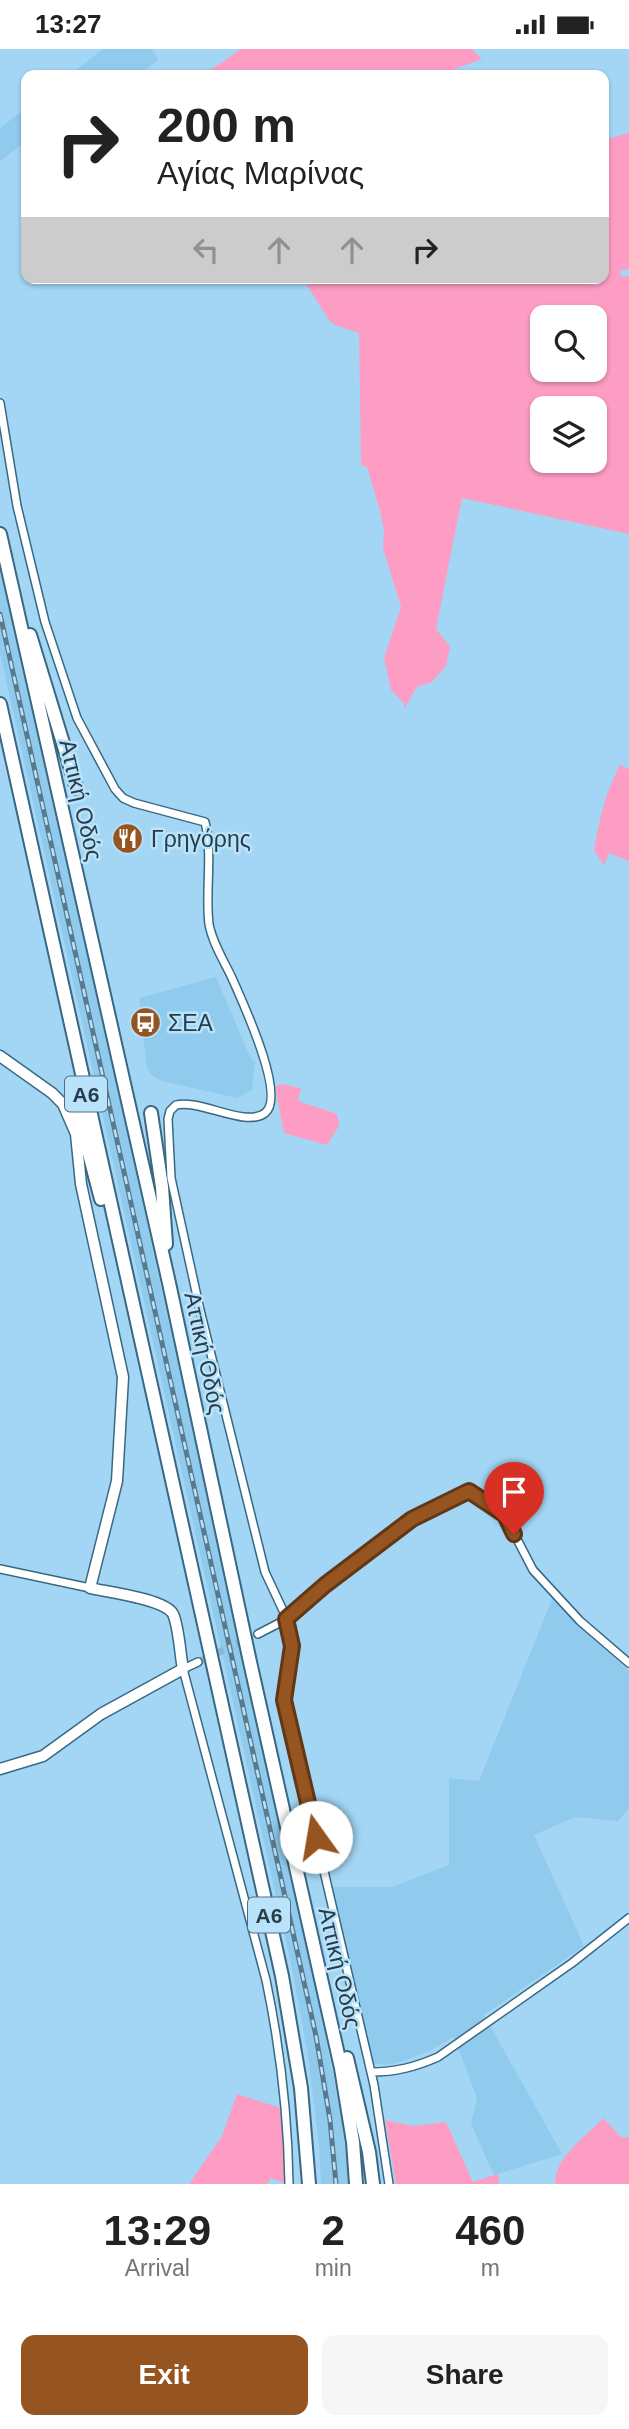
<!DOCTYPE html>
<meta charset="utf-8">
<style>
body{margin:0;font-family:Helvetica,sans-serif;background:#f6f6f6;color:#222;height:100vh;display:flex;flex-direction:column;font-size:26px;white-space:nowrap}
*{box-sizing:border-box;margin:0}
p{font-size:23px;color:#767676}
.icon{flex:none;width:38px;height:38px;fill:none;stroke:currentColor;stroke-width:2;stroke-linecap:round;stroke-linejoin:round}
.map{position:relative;height:2135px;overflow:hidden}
.drawer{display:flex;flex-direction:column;background:#fff;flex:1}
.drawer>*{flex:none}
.hud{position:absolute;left:21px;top:21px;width:588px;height:214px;border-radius:14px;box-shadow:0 2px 5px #0004;background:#fff;color:#222;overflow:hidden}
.fabs{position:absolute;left:530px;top:256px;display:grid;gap:14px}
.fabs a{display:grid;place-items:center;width:77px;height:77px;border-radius:14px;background:#fff;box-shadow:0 2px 5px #0004;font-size:35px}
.pin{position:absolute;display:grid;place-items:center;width:60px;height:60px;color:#fff;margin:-72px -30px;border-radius:50% 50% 50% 0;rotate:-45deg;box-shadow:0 0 7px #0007}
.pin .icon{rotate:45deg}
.me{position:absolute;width:77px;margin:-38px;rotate:347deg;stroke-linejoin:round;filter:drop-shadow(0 0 5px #0008)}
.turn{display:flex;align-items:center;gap:24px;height:147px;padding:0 21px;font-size:32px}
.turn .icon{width:91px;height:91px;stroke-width:2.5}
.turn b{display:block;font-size:49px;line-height:60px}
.lanes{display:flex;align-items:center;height:66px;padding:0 21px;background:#0003;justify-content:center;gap:35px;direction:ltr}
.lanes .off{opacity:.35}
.eta{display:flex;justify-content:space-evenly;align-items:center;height:119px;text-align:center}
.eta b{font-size:42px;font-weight:700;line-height:49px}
.button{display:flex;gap:14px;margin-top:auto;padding:14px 21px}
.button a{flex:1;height:80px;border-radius:14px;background:#965421;color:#fff;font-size:28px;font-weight:700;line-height:80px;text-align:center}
.button a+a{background:#f6f6f6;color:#222}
.status{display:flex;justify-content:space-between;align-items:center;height:49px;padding:0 35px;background:#fff;direction:ltr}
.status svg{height:19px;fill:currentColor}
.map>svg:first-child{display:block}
.built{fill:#90caed}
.green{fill:#fe9dc4;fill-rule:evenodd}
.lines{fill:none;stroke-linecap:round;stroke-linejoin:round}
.street-tunnel{stroke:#8ab7d3;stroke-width:7;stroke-dasharray:7 3.5;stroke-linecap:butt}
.street-casing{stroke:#386882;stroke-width:10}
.secondary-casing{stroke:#386882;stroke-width:13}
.highway-casing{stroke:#386882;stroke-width:16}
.street{stroke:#fff;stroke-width:7}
.secondary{stroke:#fff;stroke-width:10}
.highway{stroke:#fff;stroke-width:12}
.rail-casing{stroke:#59798d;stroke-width:5}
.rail{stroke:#b9e2fb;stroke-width:2.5;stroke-dasharray:8;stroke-linecap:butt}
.route-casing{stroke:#623715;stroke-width:18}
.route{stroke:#965421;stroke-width:12}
.labels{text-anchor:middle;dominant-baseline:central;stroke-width:5;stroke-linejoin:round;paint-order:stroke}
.shield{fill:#b9e2fb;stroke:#546e7e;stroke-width:2}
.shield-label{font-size:21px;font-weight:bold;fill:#283d49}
.street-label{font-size:23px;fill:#283d49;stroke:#b9e2fb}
.poi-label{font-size:23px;fill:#283d49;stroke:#b9e2fb;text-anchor:start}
</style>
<div class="status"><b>13:27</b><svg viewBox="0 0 49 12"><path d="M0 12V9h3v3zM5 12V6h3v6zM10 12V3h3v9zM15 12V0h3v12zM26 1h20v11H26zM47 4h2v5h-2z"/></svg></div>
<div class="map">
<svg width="629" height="2135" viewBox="0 0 629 2135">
<rect width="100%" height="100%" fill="#a3d6f5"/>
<!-- built -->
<path class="built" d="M103 0H152L158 11 138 26H69Z
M26 59V92L0 112V79Z
M0 508 313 1927 342 2070 349 2135H321L319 2095 307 2001 290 1910 0 604Z
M216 928 250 1008 255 1013 252 1041 237 1049 162 1032 151 1026 147 1019 139 949Z
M552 1550 629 1622V1759L618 1772 575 1768 534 1786 584 1897 484 1966 562 2105 494 2126 471 2075 477 2049 454 1988 431 2001 404 2012 387 2016 371 2014 327 1838H392L449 1816V1729L479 1732Z"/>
<!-- green -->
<path class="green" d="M241 0H472L482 10 438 26H203Z
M629 84V220L620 221 621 228 629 227V485L462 449 436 580 450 598 446 617 432 633 417 638 404 660V654L391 641 384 609 401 558 383 499 384 481 380 462 367 418 361 416 359 284 335 276 330 272 302 229H604V91ZM542 268H595V320H542ZM542 359H595V411H542Z
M620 716 629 720V812L609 804 604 816 594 802C599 771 605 744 620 716Z
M281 1035 301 1039 298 1052 337 1065 339 1077 327 1096 284 1084 276 1043 277 1037Z
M237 2045 284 2060 287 2135 271 2129 267 2135H189L222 2087Z
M603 2069 621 2088H629V2135H555C555 2107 586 2088 603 2069Z
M385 2071 414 2077 446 2073 473 2133 498 2125 499 2135H396Z"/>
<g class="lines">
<!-- street-tunnel -->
<path class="street-tunnel" d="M198 1613 258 1585"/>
<defs>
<path id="street" d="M0 354 17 457 45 573 77 669 115 740 123 749 134 754 205 773C213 806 205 843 209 875 212 893 224 912 232 929 242 952 287 1047 265 1064 246 1079 200 1050 176 1056L170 1062 168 1070 171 1129 200 1261 265 1523 287 1570 292 1597 284 1651 374 2036 389 2135
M0 1520 90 1539
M258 1585 287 1570 325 1536 412 1470 469 1442 505 1467 533 1521 580 1572 629 1614
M198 1613 183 1620 266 1931C280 1998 288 2066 289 2135
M371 2023C396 2023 415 2018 438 2008L572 1914 629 1869"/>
<path id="secondary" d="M0 1007 52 1044 63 1055 76 1085 81 1135 123 1328 117 1432 90 1539C107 1543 165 1550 173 1565 179 1578 180 1605 183 1620L101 1665 43 1707 0 1720"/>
<path id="highway" d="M0 485 169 1234 250 1613 341 2019 353 2093 356 2135
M30 586 77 740
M0 655 282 1927 301 2039 309 2135
M77 1059 101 1150
M151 1064 162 1138 166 1195
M347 2009 369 2103 373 2135"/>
</defs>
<!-- street casing -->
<use href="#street" class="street-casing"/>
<!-- secondary casing -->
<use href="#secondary" class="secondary-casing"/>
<!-- highway casing -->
<use href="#highway" class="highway-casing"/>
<!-- street -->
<use href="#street" class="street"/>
<!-- secondary -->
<use href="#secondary" class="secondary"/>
<!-- highway -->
<use href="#highway" class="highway"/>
<defs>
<path id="rail" d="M0 565 316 1987 330 2071 336 2135"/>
</defs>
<!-- rail casing -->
<use href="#rail" class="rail-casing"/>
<!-- rail -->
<use href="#rail" class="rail"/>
</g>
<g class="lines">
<defs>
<path id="route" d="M316 1788 284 1651 292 1597 286 1570 325 1536 412 1470 469 1442 505 1466 514 1485"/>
</defs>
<!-- route casing -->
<use href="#route" class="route-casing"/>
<!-- route -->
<use href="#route" class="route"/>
</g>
<!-- icons -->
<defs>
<symbol id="restaurant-disc" viewBox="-11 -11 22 22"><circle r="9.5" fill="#965421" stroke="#b9e2fb"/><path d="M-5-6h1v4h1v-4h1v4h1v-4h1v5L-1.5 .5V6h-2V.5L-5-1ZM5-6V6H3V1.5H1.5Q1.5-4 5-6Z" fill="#fff"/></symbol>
<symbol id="bus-disc" viewBox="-11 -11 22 22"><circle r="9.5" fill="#965421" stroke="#b9e2fb"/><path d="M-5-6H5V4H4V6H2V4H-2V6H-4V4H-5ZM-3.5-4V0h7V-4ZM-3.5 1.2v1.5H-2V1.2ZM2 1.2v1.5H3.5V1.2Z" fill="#fff"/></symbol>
</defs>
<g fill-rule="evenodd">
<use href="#restaurant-disc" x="110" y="772" width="35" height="35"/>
<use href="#bus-disc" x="128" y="956" width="35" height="35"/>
</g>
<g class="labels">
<!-- shield labels -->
<g class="shield">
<rect x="65" y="1027.5" width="42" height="35" rx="5"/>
<rect x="248" y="1848.5" width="42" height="35" rx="5"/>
</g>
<g class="shield-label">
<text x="86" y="1045">Α6</text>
<text x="269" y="1866">Α6</text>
</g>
<!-- street labels -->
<g class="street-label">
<text transform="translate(81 751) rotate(77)">Αττική Οδός</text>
<text transform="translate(205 1304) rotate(78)">Αττική Οδός</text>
<text transform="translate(340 1919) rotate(77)">Αττική Οδός</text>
</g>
<!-- poi labels -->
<g class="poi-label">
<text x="151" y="790">Γρηγόρης</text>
<text x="168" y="974">ΣΕΑ</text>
</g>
</g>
</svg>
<div class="fabs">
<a><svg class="icon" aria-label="search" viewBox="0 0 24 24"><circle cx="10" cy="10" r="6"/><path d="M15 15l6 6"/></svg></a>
<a><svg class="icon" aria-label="layers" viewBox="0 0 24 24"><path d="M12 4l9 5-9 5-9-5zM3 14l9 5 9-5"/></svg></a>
</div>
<div class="pin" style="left:514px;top:1485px;background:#d93025"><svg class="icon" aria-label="arrive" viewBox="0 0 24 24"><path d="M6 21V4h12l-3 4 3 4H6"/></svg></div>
<svg class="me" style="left:316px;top:1788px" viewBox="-20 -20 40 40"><circle r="19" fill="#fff"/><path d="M0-13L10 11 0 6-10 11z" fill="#965421"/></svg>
<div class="hud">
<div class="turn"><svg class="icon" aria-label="right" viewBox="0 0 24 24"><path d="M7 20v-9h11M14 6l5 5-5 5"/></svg><div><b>200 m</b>Αγίας Μαρίνας</div></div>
<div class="lanes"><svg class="icon off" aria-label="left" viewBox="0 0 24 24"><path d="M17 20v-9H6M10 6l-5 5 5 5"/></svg><svg class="icon off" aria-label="ahead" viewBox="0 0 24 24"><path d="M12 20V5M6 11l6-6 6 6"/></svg><svg class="icon off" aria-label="ahead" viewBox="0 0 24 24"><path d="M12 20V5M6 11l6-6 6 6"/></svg><svg class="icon" aria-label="right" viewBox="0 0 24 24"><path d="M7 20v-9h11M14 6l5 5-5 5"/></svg></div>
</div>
</div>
<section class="drawer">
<div class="eta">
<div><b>13:29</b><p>Arrival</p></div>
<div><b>2</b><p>min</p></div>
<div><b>460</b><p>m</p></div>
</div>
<div class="button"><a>Exit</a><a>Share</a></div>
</section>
